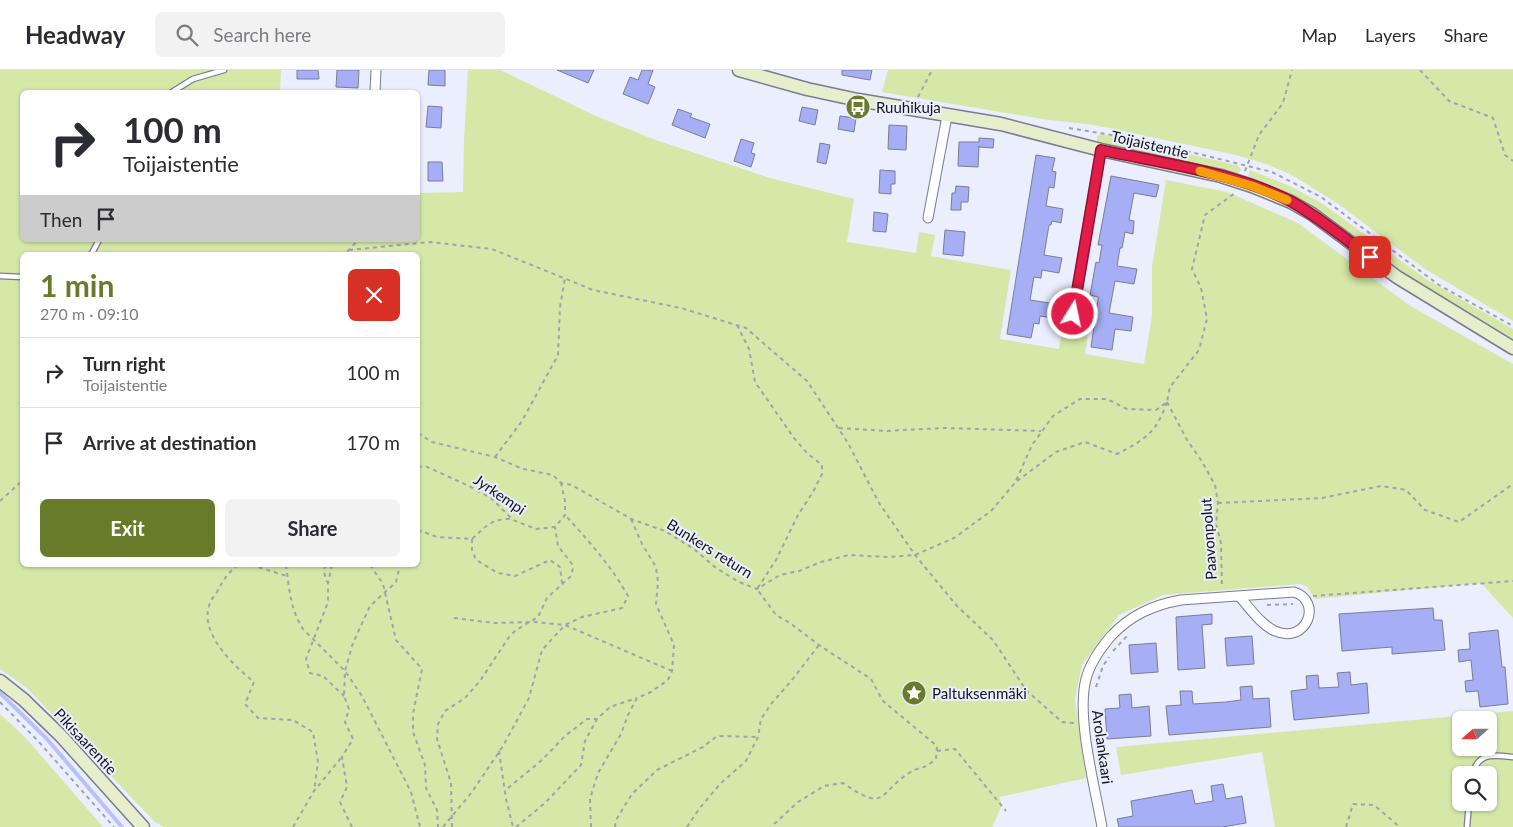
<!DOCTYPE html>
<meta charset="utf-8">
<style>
body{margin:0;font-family:Lato,sans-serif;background:#f2f2f3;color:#2b2b33;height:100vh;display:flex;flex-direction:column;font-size:19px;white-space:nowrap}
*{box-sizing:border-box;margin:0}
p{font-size:16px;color:#7c7c81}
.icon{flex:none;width:28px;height:28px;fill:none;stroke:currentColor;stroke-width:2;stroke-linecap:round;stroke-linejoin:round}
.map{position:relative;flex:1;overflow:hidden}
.panel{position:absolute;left:20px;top:182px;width:400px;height:315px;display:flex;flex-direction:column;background:#fff;border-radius:8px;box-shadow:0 1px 4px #0004}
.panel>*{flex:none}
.guide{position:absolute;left:20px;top:20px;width:400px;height:152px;border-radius:8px;box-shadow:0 1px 4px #0004;background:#fff;color:#2b2b33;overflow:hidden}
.needle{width:32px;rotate:249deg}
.fabs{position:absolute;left:1452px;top:641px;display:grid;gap:10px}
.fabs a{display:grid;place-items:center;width:45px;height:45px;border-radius:8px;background:#fff;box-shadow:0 1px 4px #0004;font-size:25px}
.pin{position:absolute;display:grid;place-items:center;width:42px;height:42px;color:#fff;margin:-21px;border-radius:10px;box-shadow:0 2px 8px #0006}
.me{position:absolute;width:55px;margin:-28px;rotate:10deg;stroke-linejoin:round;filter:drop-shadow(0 0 4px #0008)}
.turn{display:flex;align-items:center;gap:18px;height:105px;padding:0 20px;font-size:22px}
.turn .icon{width:65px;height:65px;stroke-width:2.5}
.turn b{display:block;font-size:35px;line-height:42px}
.then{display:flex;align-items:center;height:48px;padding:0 20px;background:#0003;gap:10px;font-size:19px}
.round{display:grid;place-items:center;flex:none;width:52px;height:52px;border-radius:8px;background:#f2f2f3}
.headline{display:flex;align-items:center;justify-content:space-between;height:85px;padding:0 20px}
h1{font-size:30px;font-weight:700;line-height:38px;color:#677b2b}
.cta{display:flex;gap:10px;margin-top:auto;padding:10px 20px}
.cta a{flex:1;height:58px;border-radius:8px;background:#677b2b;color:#fff;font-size:20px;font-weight:700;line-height:58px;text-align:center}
.cta a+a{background:#f2f2f3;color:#2b2b33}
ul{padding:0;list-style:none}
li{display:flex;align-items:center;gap:15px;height:70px;padding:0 20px;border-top:1px solid #e1e1e2}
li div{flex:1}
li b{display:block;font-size:19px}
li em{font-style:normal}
header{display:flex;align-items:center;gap:30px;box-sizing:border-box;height:70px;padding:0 25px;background:#fff;border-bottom:1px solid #e1e1e2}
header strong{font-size:24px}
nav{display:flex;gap:28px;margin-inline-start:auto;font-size:18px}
.search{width:350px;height:45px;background:#f2f2f3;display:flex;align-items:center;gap:12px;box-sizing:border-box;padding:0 18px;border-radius:8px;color:#7c7c81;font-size:19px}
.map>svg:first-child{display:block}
.green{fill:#d5e8a8;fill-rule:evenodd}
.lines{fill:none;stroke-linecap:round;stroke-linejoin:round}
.stream{stroke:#b9c1fb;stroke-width:4}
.building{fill:#a6aef6;stroke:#7a7d93}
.lane-casing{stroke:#797c93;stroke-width:7}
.street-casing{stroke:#797c93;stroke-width:11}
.secondary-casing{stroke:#797c93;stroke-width:15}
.path{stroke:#a0a2af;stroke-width:2;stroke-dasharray:4 4;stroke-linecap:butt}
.lane{stroke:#fff;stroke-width:4.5}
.street{stroke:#fff;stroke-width:9}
.secondary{stroke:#e6eecc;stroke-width:12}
.route-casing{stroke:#92132f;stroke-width:12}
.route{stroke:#e11d48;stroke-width:9}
.slow{stroke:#f59e0b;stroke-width:9}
.labels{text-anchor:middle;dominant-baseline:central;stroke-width:4;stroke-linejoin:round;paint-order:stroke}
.poi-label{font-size:15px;fill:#14151d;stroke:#ebeefd;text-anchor:start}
.street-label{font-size:15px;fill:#14151d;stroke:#ebeefd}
</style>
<header>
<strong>Headway</strong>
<div class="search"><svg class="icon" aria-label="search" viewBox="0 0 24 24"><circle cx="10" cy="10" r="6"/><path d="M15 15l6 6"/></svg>Search here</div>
<nav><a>Map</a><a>Layers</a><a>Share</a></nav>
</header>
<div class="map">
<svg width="1513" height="757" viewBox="0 0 1513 757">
<rect width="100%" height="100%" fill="#ebeefd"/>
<!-- green -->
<path class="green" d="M0 0H281L280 22H22V170H418V123L463 122 464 71 468 0H500L596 46 653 69 770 108 854 129 847 172 916 183 919 162 935 165 931 186 1011 200 1000 269 1059 279 1063 254 1076 256 1080 249 1090 250 1085 284 1144 294 1152 246V197L1166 110 1227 122 1298 153 1409 235 1513 294V548L1481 513 1315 529 1307 517 1301 514 1163 525 1119 545 1082 595 1075 629 1086 708 1000 727 1001 738 992 757H164L155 752 27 618 0 599ZM22 185H418V495H22Z
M888 0H1513V251L1425 199 1337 133 1290 104 1266 94 1236 85 1094 55 1042 49 882 22Z
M1102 64 1223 92 1238 96 1241 100 1237 105 1097 72V66Z
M1250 100 1292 117 1323 134 1426 209 1513 259V270L1414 211 1323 144 1274 118 1251 110 1248 105Z
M1513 641V757H1275L1262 682 1121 705 1116 677ZM1461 650H1489V678H1461ZM1461 705H1489V732H1461Z
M0 644 25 667 103 757H0Z"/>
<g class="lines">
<!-- stream -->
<path class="stream" d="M0 623 47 669 122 757"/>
</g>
<!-- building -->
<path class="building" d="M297 0H318L319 9H297Z
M337 0H359L358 18 336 17Z
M429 0H445V16L428 15Z
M557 0H594L588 13Z
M642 0H653L648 14 655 17 648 34 623 24 630 7 638 10Z
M842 0H872L870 10 842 5Z
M428 36 442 37 441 58 426 57Z
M802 37 818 40 815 55 799 51Z
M678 39 692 44 690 47 710 54 705 68 672 55Z
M840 46 856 48 854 62 838 59Z
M889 55 907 56 906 80 888 79Z
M979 68 994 69 993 78 979 77V76L978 97 958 96 959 72H979Z
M741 69 754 73 751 83 755 84 751 97 734 91Z
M820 73 830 75 826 94 817 92Z
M1036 85 1055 88 1052 101 1056 102 1054 118 1049 117 1046 136 1063 139 1061 153 1052 151 1051 155H1049L1044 185 1062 188 1059 203 1042 200 1041 208 1034 207 1030 230 1056 234 1053 248 1040 246 1039 254 1034 253 1031 268 1007 264Z
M428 92H442L443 111H428Z
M880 100 895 101V114H891V124L879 123Z
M1111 106 1159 115 1156 127 1134 123 1129 150 1134 151 1133 164 1125 162 1122 178H1120L1117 196 1137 199 1134 214 1115 211 1109 243 1133 247 1131 261 1115 259 1112 280 1091 277 1098 230V227L1090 225 1096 192 1099 193 1102 175H1098Z
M956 116 969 117 968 132H961V140H951L952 123H955Z
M874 142 888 144 886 162 873 161Z
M945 160 965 162 963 186 943 184Z
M1433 538 1434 550H1442L1445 580 1392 584V577L1342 581 1339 544Z
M1212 544V554L1202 555 1205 598 1178 600 1176 547Z
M1498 560 1502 597H1505L1508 634 1480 637 1478 621 1466 622 1465 611 1473 610 1471 590 1459 592 1458 580 1470 579 1469 563Z
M1252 566 1254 594 1227 596 1225 568Z
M1156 573 1158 602 1131 604 1129 575Z
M1350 602 1351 615 1367 613 1369 643 1294 650 1291 621 1307 619 1306 606 1318 605 1319 618 1339 617 1337 603Z
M1252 616 1253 629 1269 628 1271 657 1169 665 1166 636 1181 635 1180 621H1192L1193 634 1226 632 1241 630 1240 617Z
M1131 624 1132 638 1149 636 1151 666 1107 669 1105 639 1120 638 1119 625Z
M1223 714 1226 729 1242 726 1246 753 1222 757H1119L1117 749 1133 746 1131 731 1192 720 1195 734 1213 731 1211 716Z"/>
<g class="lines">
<defs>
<path id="lane" d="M172 22 193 9 224 0
M91 185 99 170
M0 206 22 207
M1472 705C1478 682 1493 685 1513 687
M1467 757 1469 732"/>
<path id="street" d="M375 22 376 0
M928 148 947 46
M1073 244 1101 80
M1102 757C1095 717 1076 647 1086 609 1090 593 1100 579 1111 566 1131 545 1153 535 1181 530L1294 522C1323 531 1307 575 1275 561 1261 555 1249 537 1239 526"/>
<path id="secondary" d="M739 0 807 19 858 30 1001 54 1101 80 1221 106 1252 116 1291 132 1312 144 1397 207 1513 278
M0 611 24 630 61 666 143 757"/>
</defs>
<!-- lane casing -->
<use href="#lane" class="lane-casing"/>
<!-- street casing -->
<use href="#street" class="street-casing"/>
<!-- secondary casing -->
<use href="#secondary" class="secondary-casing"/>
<!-- path -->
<path class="path" d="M1420 0 1449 31 1493 48 1505 85 1513 91
M918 27 932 0
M1069 58 1142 70 1272 102 1321 127 1439 215 1513 256
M1245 101 1259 65 1283 33 1292 0
M349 180 430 172 492 179 593 220 681 238 746 258 807 311 848 373 879 433 915 485 957 536 993 570 1026 620 1062 652 1074 653
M340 185 349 180 358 170
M737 255 749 279 755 312 794 368 808 384 822 395V404L813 422 798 445 776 490 757 519 776 545 790 553 819 575 871 609 883 631 937 676 936 688C924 701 921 695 909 703 877 724 887 743 843 713L824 716 798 732 771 757
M1167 332 1187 370 1201 390 1215 415 1218 433 1216 454 1221 473 1222 518
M839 358 885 361 943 358 1041 361
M418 363 432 372 495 387 523 399 553 405 561 413 572 415 631 449 665 461 694 479 716 498 739 512 757 519 780 505 799 501 821 492 849 485 888 487 915 485 954 468 991 441 1015 413 1032 375 1053 346 1080 329H1107L1127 339 1156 340 1167 332 1170 317 1199 280 1207 249 1201 218 1192 199 1205 145 1235 123
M495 387 522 351 558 285 560 237 565 208
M418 397 425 396 469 416 491 428 513 450 536 459 555 457 565 445V431L561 413
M1017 411 1056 382 1085 372 1117 384C1146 369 1156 363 1167 332
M0 431 22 411
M1218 433 1322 428 1381 416 1406 420 1425 440 1459 452 1513 414
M418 463 421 461 437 467 472 469C485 457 492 448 511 449
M472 469V480L476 490 498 503 515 506 550 490 560 497 562 513
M238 495C228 503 223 510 217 522 214 526 210 531 209 536 200 564 234 596 254 612L245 634 258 648 293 650 313 662 318 692 314 721
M251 495 287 506
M286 495C289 517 290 539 303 559L345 601 362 626 411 722 420 757
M325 495 324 502 327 512
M332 495 328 513V532L306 589 310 603 323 606 344 626
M370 495 383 514 396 570 422 599 413 644V662L425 695 426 718 437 740 438 757
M1313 526 1513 511
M1267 535 1293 534
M454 548 495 553 534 552 565 555 672 601
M1113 581 1129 564
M1096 617 1103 596 1109 587
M0 632 39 672 114 757
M499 681 506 729 513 757
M937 681 955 679 1006 741
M508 718 542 690 565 666 587 649H597
M293 757 314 721 341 688
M352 757 340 732 347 717 342 687 353 669 345 652 349 639 344 626 345 601 353 573 370 536 396 512 400 495
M443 757 472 722 503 676 529 628 542 580 565 555 582 547 622 538 628 526C612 497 588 470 565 445
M452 757 451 713 437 669 438 654 445 641 465 628 480 611 509 567 516 560 538 547 547 528 571 506 573 498 572 494 558 476 555 457
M516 757 545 733 581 695 585 671 597 649 610 637 637 628
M591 757 590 729 598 703 621 664 628 645 637 628 651 622 668 610 672 601 674 575 656 534 658 512 656 497 642 474 631 449
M615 757 616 750 632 724 657 700 703 677 717 666 758 667
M687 757 699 739 720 714 746 691 758 667 761 649 771 634 792 610 819 575
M1346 757 1353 734 1374 735 1400 757"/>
<!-- lane -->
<use href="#lane" class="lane"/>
<!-- street -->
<use href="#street" class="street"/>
<!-- secondary -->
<use href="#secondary" class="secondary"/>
</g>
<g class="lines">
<defs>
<path id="route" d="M1073 244 1101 80C1161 93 1238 103 1292 132 1320 148 1344 168 1370 187"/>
</defs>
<!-- route casing -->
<use href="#route" class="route-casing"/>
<!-- route -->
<use href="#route" class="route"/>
<!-- slow -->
<path class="slow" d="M1200 101 1252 116 1287 130"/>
</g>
<!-- icons -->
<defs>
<symbol id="bus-disc" viewBox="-11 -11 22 22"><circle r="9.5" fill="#677b2b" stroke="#ebeefd"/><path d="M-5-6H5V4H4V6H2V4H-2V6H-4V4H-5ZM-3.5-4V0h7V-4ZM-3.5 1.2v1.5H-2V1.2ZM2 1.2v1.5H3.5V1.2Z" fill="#fff"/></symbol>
<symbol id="sight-disc" viewBox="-11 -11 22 22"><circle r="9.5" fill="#677b2b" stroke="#ebeefd"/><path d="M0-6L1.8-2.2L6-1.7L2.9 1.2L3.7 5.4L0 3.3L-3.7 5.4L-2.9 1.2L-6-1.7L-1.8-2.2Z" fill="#fff"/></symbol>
</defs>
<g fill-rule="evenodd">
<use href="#bus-disc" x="844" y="23" width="28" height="28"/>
<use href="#sight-disc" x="900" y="609" width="28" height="28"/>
</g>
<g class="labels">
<!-- poi labels -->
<g class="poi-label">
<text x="876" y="37">Ruuhikuja</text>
<text x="932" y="623">Paltuksenmäki</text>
</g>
<!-- street labels -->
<g class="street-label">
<text transform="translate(1150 74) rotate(13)">Toijaistentie</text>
<text transform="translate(500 424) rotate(34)">Jyrkempi</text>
<text transform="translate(1208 469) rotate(-94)">Paavonpolut</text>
<text transform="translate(710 478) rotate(32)">Bunkers return</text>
<text transform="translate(86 671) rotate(47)">Pikisaarentie</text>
<text transform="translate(1103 677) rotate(82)">Arolankaari</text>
</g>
</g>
</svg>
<div class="fabs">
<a><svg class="needle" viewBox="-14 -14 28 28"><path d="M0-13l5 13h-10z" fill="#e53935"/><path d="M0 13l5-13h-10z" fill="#7c7c81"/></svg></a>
<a><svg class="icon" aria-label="search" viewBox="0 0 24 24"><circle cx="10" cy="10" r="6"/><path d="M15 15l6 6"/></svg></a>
</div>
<div class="pin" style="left:1370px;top:187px;background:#d93025"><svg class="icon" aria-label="arrive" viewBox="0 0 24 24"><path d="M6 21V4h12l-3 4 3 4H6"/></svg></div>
<svg class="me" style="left:1073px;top:244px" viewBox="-20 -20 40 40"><circle r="17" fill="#e11d48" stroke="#fff" stroke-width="3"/><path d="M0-11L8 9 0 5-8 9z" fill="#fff"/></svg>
<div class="guide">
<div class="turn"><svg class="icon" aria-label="right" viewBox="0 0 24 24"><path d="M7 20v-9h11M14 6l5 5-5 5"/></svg><div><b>100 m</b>Toijaistentie</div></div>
<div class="then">Then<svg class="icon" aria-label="arrive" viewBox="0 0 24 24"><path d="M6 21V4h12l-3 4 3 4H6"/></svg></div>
</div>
<section class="panel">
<div class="headline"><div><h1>1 min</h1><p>270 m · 09:10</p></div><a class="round" style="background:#d93025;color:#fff"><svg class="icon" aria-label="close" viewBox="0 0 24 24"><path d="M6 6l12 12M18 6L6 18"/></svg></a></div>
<ul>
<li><svg class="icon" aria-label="right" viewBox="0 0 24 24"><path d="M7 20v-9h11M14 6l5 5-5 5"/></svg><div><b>Turn right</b><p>Toijaistentie</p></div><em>100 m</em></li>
<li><svg class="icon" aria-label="arrive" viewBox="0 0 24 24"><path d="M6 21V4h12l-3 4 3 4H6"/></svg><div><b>Arrive at destination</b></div><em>170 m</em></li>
</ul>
<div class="cta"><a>Exit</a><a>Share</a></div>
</section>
</div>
